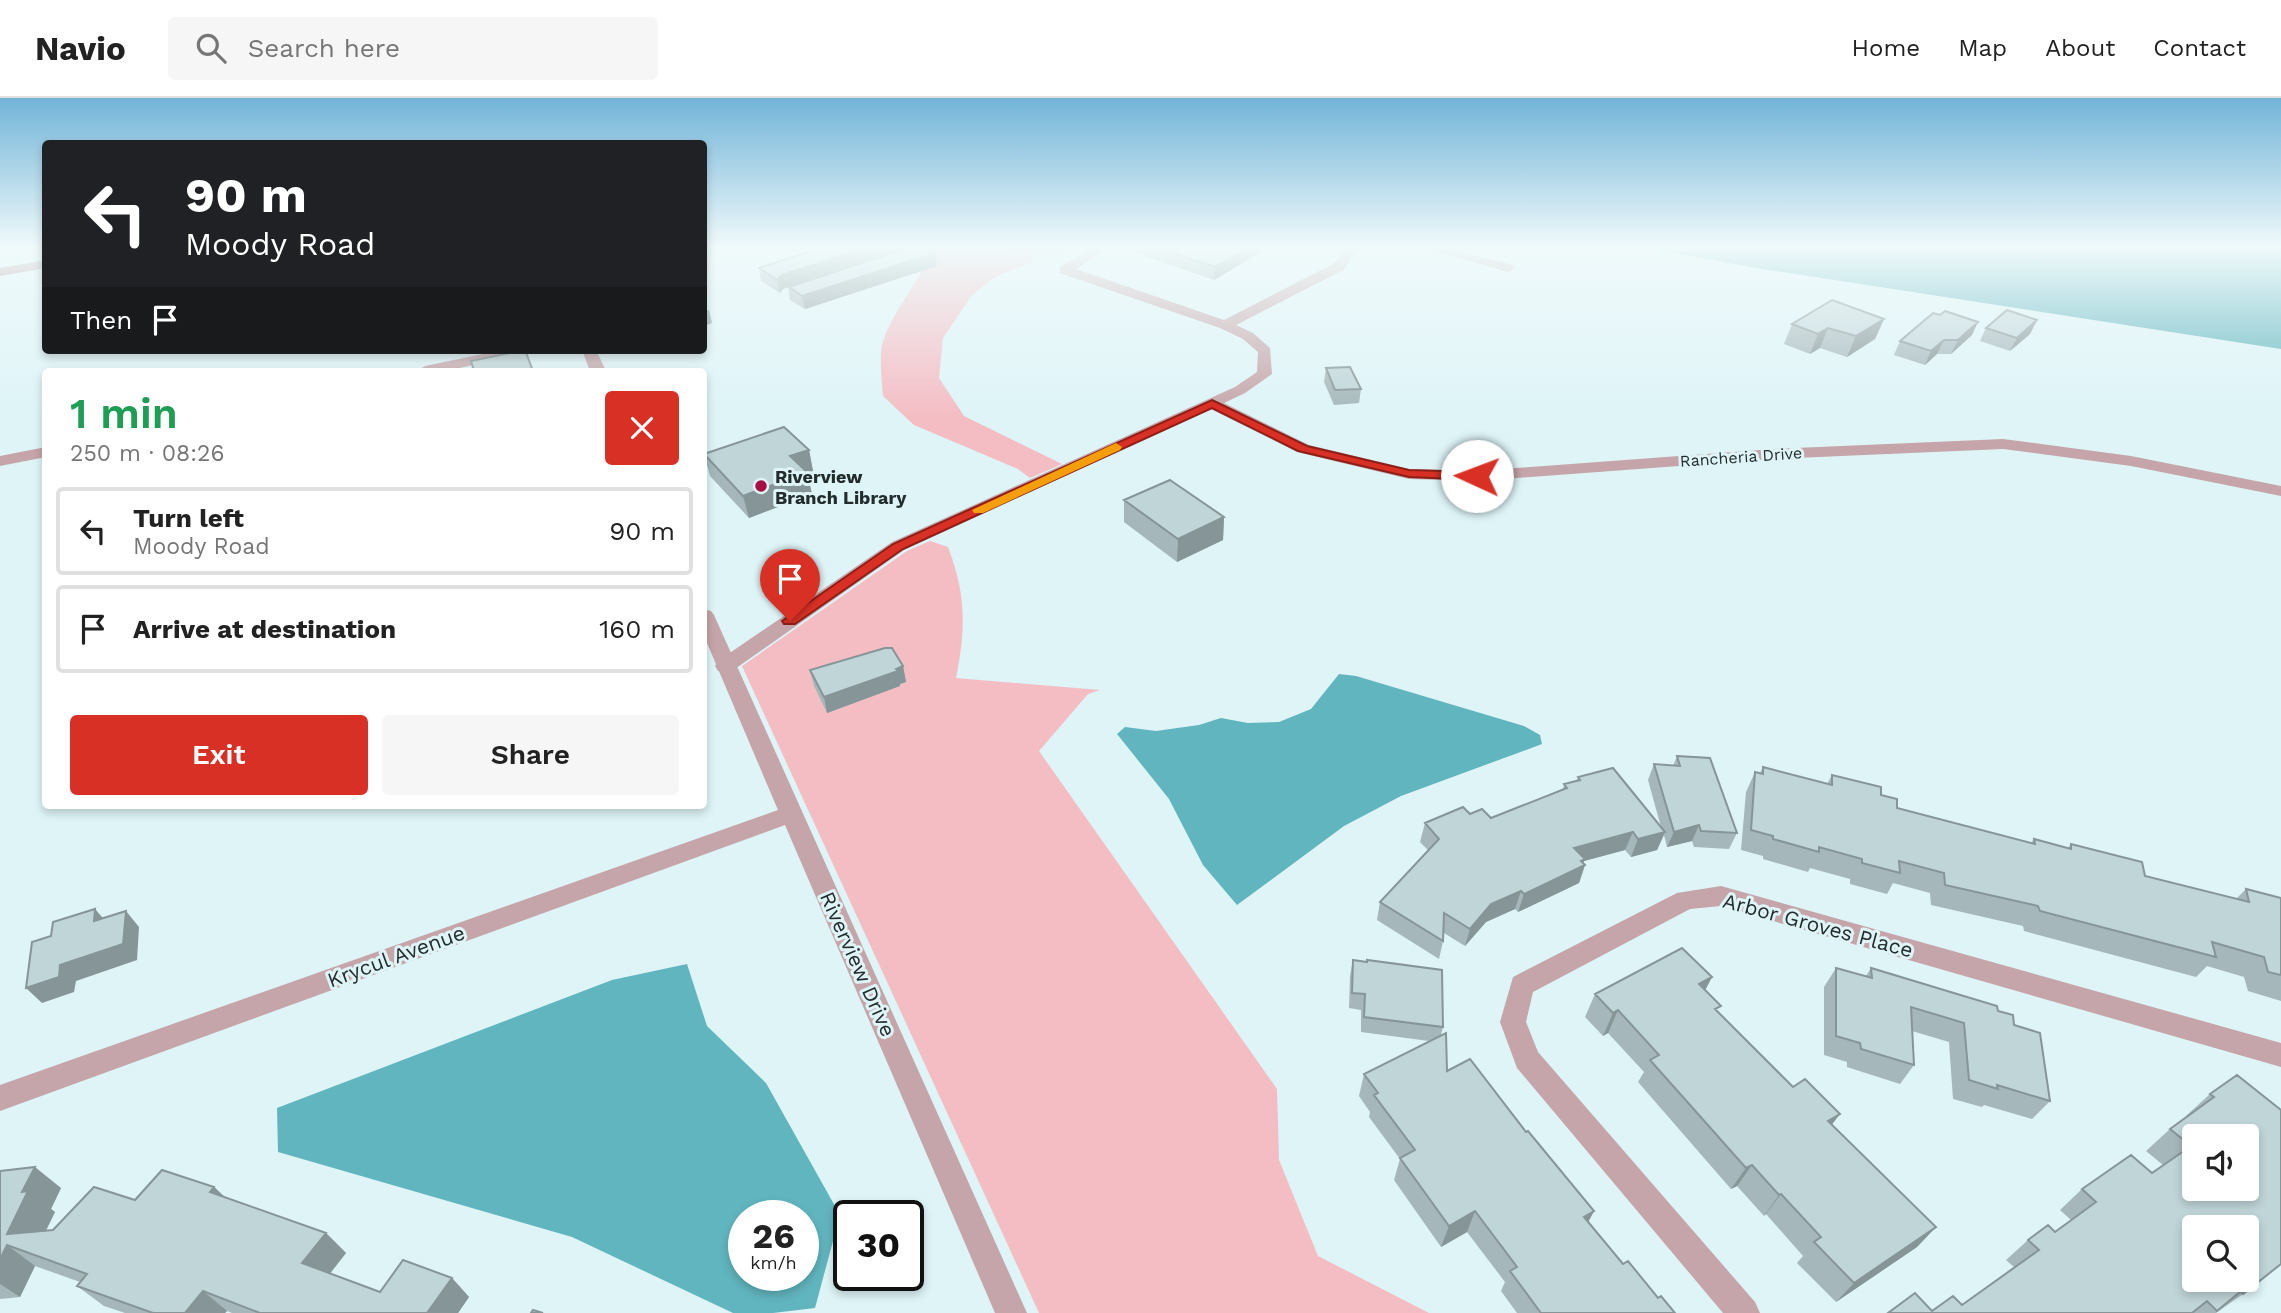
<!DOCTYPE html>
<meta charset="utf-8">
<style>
body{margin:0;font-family:"Work Sans",sans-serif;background:#f6f6f6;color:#222;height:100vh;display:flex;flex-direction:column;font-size:26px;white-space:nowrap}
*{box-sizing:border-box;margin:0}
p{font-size:23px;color:#767676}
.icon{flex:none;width:38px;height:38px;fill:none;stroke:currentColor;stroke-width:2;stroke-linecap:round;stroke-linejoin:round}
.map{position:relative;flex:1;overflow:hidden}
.details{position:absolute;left:42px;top:270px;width:665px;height:441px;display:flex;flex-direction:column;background:#fff;border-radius:7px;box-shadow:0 4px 10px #0003}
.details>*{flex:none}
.hud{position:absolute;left:42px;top:42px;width:665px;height:214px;border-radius:7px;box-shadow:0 4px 10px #0003;background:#202124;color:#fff;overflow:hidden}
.controls{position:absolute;left:2182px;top:1026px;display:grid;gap:14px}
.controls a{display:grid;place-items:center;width:77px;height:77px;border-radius:7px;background:#fff;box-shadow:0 4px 10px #0003;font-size:35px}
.speed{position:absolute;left:728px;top:1102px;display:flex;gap:14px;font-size:35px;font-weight:700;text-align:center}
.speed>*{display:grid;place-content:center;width:91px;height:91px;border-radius:50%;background:#fff;box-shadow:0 4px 10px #0003;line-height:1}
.speed small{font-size:18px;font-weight:400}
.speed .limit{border:4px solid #111;border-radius:10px;background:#fff;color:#111}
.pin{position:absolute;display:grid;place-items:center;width:60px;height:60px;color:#fff;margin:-72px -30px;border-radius:50% 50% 50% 0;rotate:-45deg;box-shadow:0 0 7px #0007}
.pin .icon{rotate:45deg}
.me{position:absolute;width:77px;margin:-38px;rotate:272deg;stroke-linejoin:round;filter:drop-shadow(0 0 5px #0008)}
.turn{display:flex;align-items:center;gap:24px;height:147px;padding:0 28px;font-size:32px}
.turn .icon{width:91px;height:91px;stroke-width:2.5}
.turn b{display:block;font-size:49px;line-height:60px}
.then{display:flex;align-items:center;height:66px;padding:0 28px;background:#0003;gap:14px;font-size:26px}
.round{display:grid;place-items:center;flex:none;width:74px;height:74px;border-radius:7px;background:#f6f6f6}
.summary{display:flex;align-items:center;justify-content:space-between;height:119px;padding:0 28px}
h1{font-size:42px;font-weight:600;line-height:52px;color:#1e9e55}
.action{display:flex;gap:14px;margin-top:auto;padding:14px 28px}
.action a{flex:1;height:80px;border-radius:7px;background:#d93025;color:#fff;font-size:28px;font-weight:600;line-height:80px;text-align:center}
.action a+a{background:#f6f6f6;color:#222}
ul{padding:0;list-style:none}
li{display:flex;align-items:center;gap:21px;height:88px;margin:0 14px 10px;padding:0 14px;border:4px solid #e0e0e0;border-radius:7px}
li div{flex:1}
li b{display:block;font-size:26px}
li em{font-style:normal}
header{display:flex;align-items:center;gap:42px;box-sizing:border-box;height:98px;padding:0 35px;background:#fff;border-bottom:2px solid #e0e0e0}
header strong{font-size:33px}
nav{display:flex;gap:38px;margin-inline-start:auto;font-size:24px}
.search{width:490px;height:63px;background:#f6f6f6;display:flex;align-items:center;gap:18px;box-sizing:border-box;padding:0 24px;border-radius:7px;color:#767676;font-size:26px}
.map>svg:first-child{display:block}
.green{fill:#f4bdc4}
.water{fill:#61b5bf;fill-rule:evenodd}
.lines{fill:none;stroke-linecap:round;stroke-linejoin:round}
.minor{fill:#c5a5a9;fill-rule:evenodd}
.tertiary{fill:#c5a5a9;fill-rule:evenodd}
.primary{fill:#9e676f;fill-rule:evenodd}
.wall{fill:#a5b7ba;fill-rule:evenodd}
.shaded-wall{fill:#869597}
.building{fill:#c0d5d8;stroke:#869597;stroke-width:2;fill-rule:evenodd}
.route{fill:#d93025;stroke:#8d1f18;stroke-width:2}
.slow{fill:#f59e0b}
.poi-dot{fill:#a60f43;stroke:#def4f7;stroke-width:2.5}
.labels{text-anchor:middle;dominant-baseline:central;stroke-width:6;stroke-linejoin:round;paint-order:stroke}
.far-street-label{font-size:16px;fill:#232c2d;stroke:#def4f7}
.poi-label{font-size:18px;font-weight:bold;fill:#232c2d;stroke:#def4f7;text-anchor:start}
.near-street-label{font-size:21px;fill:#232c2d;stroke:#def4f7}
</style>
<header>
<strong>Navio</strong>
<div class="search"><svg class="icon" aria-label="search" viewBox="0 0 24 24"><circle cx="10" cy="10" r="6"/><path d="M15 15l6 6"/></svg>Search here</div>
<nav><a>Home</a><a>Map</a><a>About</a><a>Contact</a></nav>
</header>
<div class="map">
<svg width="2281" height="1215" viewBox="0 0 2281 1215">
<rect width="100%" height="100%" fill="#def4f7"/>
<!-- green -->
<path class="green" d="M935 148H1038L1031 165 997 178 972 197 943 240 939 280 964 318 1062 366 1030 380 1018 371 914 327 883 298C882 284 880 268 881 254 883 225 923 178 935 148Z
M930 443 948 449C966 496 966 530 956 580L1100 592 1088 596 1039 653 1277 991 1279 1062 1318 1158 1429 1215H1039L742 568 907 453Z"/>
<!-- water -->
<path class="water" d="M1636 148H2281V251L1750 169Z
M1339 576 1356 578 1524 628 1540 637 1542 646 1401 698 1344 728 1237 807 1203 767 1169 701 1117 636 1125 629 1156 633 1199 627 1221 620 1248 625 1279 624 1311 611Z
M687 866 707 928 766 985 840 1117 815 1210 773 1215H733L572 1139 278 1054 277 1010 612 882ZM744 1118H803V1178H744Z"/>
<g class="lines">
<!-- minor -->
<path class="minor" d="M925 148H945L901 164 894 160Z
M1095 148H1111L1076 171 1224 222 1333 166 1349 148H1362L1343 172 1236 227 1253 235 1270 250 1272 276 1245 295 1224 305 1309 347 1409 371 1477 373 1773 351 2003 341 2131 358 2281 388V398L2131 368 2003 351 1773 361 1477 383 1409 381 1297 354 1211 311 904 452 732 573H718L715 568 718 563 892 444 1235 289 1257 274 1258 254 1243 241 1220 230 1060 175V169Z
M1416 148H1438L1513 167 1515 170 1508 174Z
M502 252H530L528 255 446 273H417L425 268Z
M46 349V359L0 368V358Z
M1721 788 2281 945V969L1721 808 1690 811 1533 894 1526 924 1538 954 1755 1204 1760 1215H1723L1517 970 1500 924 1513 879 1677 795Z"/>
<!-- tertiary -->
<path class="tertiary" d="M582 252H596L606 273H590Z
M704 511 711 513 714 517 1027 1215H995L785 727 0 1013V987L778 712 704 538Z"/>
<!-- primary -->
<path class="primary" d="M46 162V170L0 178V170Z"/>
</g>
<!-- wall -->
<path class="wall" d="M820 148H907V150L935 155 937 168 805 211 790 202 788 189 783 191 780 195 761 183 759 170 822 149ZM854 168 792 188H790Z
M1012 148H1062L1061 154 1012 153Z
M1135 148H1271L1214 182 1145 158V155H1135Z
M1884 221 1875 241 1847 259 1820 250 1810 256 1784 246 1792 226Z
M2037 222 2030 236 2010 253 1980 243 1986 230Z
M1972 237 1951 256H1937L1925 267 1894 257 1900 243Z
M1326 270 1361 291 1359 305 1334 307 1324 284Z
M809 352 813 373 807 375 812 396 749 420 710 378 704 356Z
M1124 402 1224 419 1223 442 1177 464 1124 424Z
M903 568 906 584 900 586V588L827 615 814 588 810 572Z
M1677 658 1737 735 1729 751 1694 749 1692 743 1667 749 1664 737 1657 752 1631 759 1625 752 1584 763V765L1585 767 1579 785 1518 814 1515 811 1486 824 1465 848 1444 835 1443 843 1439 861 1377 822 1380 804 1429 753 1420 744 1425 725 1470 716 1491 720 1563 692 1564 686 1577 683 1578 679 1661 729 1648 682 1654 666 1673 668Z
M1763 669 1827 686 1832 677 1881 697 1897 710 2031 745 2034 741 2068 750 2071 746 2145 778 2236 801 2246 791 2281 800V903L2248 893 2244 879 2207 868 2196 879 2024 833 2023 828 1931 807 1930 795 1893 785 1887 796 1850 786V781L1810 770 1808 774 1763 761V758L1741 752 1746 694 1755 674 1760 675Z
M1353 862 1443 929 1441 937 1447 973 1526 1034 1594 1113 1588 1124 1623 1166 1658 1200 1675 1215H1517L1501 1193 1505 1184 1467 1134 1441 1149 1394 1082 1400 1061 1369 1019 1370 1014 1359 998 1364 976 1429 943 1361 934V912L1349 910 1350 878Z
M1836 870 1866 878 1871 870 1998 913 2014 927 2050 1003 2032 1021 1984 1007 1982 1009 1953 1001 1949 944 1912 933 1914 967 1900 986 1847 969V964L1824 957V889Z
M1712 879 1705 892 1717 914 1936 1129 1917 1149 1836 1204 1797 1165 1803 1158 1766 1116 1764 1118 1737 1088 1731 1091 1638 984 1644 974 1608 935 1603 938 1585 919 1595 896Z
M2237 977 2243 1196 2216 1215H1888L1932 1213 1962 1207 2014 1169 2006 1162 2028 1142 2055 1134 2071 1122 2060 1112 2082 1091 2152 1075 2163 1067 2146 1053 2170 1031 2187 1019 2186 1018 2210 996Z
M0 1073 61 1090 51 1111 55 1114 46 1133 53 1132 135 1102 214 1089 225 1099 326 1135 346 1155 330 1176 380 1194 452 1180 469 1199 458 1215H232L227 1213 225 1215H125L104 1208 77 1188 80 1184 35 1168 20 1199 0 1201Z"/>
<!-- shaded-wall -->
<path class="shaded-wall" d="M872 148H907V150L783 191 780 195 777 182 781 177Z
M1251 148H1271L1214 182 1215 169Z
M935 155 937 168 805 211 802 198Z
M709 212 712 225 704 228V213Z
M1884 221 1875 241 1847 259 1856 238Z
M2037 222 2030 236 2010 253 2017 240Z
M1978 224 1972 237 1951 256 1958 242Z
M1828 230 1820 250 1810 256 1818 236Z
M1944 242 1937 256 1925 267 1931 253Z
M809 352 813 373 807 375 812 396 749 420 743 398 790 358Z
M1224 419 1223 442 1177 464 1178 441Z
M903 568 906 584 900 586V588L827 615 824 599Z
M1699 727 1692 743 1667 749 1674 734Z
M1633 734 1625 752 1584 763 1583 768 1585 767 1579 785 1518 814 1524 796 1574 750Z
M1665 734 1657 752 1631 759 1638 741Z
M1521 793 1515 811 1486 824 1465 848 1470 831 1491 806Z
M95 811 109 827 94 823Z
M126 813 139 829 137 862 76 883 74 894 42 905 26 890 60 867Z
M1712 879 1700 902 1699 886Z
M1618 912 1608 935 1603 938 1613 915Z
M1840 1016 1824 1037 1828 1023Z
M1752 1067 1737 1088 1731 1091 1746 1070Z
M35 1069 61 1090 51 1111 55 1114 34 1156 7 1136 22 1094Z
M214 1089 236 1110 210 1094Z
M1781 1096 1766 1116 1764 1118 1779 1097Z
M1475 1113 1467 1134 1441 1149 1449 1128Z
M1594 1113 1583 1134 1584 1119Z
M1936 1129 1917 1149 1836 1204 1854 1185Z
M326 1135 346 1155 322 1185 302 1165Z
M7 1147 35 1168 20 1199 0 1186V1161Z
M452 1180 469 1199 458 1215H427Z
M203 1193 227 1213 225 1215H185Z"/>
<!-- building -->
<path class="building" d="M825 148H872L781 177 777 182 759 170Z
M913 148H923L935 155 802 198 788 188H792Z
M1152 148H1251L1215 169Z
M1832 202 1884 221 1856 238 1828 230 1818 236 1792 226Z
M2007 212 2037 222 2017 240 1986 230Z
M1945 213 1978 224 1958 242H1944L1931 253 1900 243 1933 215 1940 217Z
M525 252 533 273H474L471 263Z
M1350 269 1361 291 1335 292 1326 270Z
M784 329 809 352 790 358 807 374 743 398 704 356Z
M1170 382 1224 419 1178 441 1124 402Z
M885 550H892L903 568 896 571 898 573 824 599 810 572Z
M1677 658 1710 660 1737 735 1701 733 1699 727 1674 734 1654 666 1680 668Z
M1763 669 1832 687V677L1881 689V697L1897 701V710L2035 746 2034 741 2071 751V746L2142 764 2145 778 2249 804 2246 791 2281 800V877L2268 874 2264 859 2212 844 2216 859 2040 813 2038 808 1945 787 1944 775 1899 763 1900 775 1862 765V761L1819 749V754L1773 741V738L1751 732 1755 674 1763 676Z
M1613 670 1665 734 1638 741 1633 734 1574 750 1585 761 1581 763 1585 767 1524 796 1521 793 1491 806 1470 831 1444 815 1443 843 1380 804 1439 741 1425 725 1463 709 1470 716 1482 711 1491 720 1567 690 1564 686 1580 682 1578 679Z
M95 811 94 823 126 813 123 846 60 867 59 879 26 890 32 844 51 838 53 824Z
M1682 850 1712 879 1699 886 1721 908 1715 911 1793 989 1805 981 1840 1016 1828 1023 1936 1129 1854 1185 1814 1144 1821 1139 1781 1096 1779 1097 1752 1067 1746 1070 1650 962 1659 957 1618 912 1613 915 1595 896Z
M1353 862 1367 864V862L1442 872 1443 929 1364 919 1365 896 1352 895Z
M1836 870 1872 880 1871 870 1997 908 1998 913 2013 917 2014 927 2040 935 2050 1003 1997 987 1998 991 1969 982 1964 925 1911 909 1914 967 1861 951 1860 945 1836 938Z
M1446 935 1447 973 1470 961 1526 1034 1528 1033 1594 1113 1584 1119 1623 1166 1628 1163 1658 1200 1661 1198 1675 1215H1541L1510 1173 1517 1169 1475 1113 1449 1128 1400 1060 1415 1052 1374 997 1378 995 1364 976Z
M2237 977 2281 1012V1166L2243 1196 2241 1193 2217 1213 2207 1203 2192 1215H1888L1915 1195 1932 1213 1953 1198 1962 1207 2039 1152 2028 1142 2048 1127 2055 1134 2096 1104 2082 1091 2131 1057 2152 1075 2191 1048 2170 1031 2214 999 2210 996ZM2194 1038H2247V1090H2194ZM2194 1129H2247V1181H2194Z
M35 1069 22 1094 28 1093 7 1136 53 1132 94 1089 135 1102 162 1072 214 1089 210 1094 326 1135 302 1165 380 1194 403 1162 452 1180 427 1215H260L203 1193 185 1215H153L77 1188 87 1176 7 1147 0 1161V1073Z
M533 1212 543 1215H531Z"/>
<!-- sky -->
<linearGradient id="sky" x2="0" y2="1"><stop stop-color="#72b4d8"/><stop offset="0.47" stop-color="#f0fafb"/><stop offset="1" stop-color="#f0fafb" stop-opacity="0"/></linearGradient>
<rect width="2281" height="318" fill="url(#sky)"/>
<!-- route -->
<path class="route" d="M1212 302 1307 348 1409 372 1477 374 1484 378 1477 382 1409 379 1298 353 1212 310 903 451 795 526H784L782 523 893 446Z"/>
<!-- slow -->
<path class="slow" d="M1116 345 1122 349 1120 352 983 415H974L972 412Z"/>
<!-- markers -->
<circle class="poi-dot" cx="761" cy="388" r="7"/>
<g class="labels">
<!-- far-street labels -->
<g class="far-street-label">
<text transform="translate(1741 359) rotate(-4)">Rancheria Drive</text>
</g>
<!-- poi labels -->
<g class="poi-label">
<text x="775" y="378">Riverview<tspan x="775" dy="21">Branch Library</tspan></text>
</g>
<!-- near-street labels -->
<g class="near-street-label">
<text transform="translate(1818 827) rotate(15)">Arbor Groves Place</text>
<text transform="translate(396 858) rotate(-20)">Krycul Avenue</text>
<text transform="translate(858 866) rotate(66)">Riverview Drive</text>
</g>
</g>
</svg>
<div class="controls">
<a><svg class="icon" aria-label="sound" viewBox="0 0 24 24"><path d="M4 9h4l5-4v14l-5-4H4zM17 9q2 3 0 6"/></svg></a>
<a><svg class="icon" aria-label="search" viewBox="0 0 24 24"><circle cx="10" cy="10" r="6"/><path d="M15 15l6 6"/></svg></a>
</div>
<div class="speed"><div>26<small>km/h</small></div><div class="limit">30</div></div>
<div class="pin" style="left:790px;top:523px;background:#d93025"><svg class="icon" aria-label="arrive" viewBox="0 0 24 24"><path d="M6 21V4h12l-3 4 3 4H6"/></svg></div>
<svg class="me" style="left:1477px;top:378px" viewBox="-20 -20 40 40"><circle r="19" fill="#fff"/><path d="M0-13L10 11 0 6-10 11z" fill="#d93025"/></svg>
<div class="hud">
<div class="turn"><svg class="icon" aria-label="left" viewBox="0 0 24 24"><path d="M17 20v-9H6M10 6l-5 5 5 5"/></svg><div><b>90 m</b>Moody Road</div></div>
<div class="then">Then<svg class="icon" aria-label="arrive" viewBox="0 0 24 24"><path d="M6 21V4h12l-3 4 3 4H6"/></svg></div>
</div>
<section class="details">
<div class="summary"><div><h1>1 min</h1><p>250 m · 08:26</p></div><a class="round" style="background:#d93025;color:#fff"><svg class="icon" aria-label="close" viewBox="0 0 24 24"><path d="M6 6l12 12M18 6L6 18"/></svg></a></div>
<ul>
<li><svg class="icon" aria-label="left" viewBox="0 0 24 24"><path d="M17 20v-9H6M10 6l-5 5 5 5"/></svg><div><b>Turn left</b><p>Moody Road</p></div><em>90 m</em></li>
<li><svg class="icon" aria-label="arrive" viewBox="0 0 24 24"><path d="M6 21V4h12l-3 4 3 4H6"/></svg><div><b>Arrive at destination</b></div><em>160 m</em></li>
</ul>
<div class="action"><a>Exit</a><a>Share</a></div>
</section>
</div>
